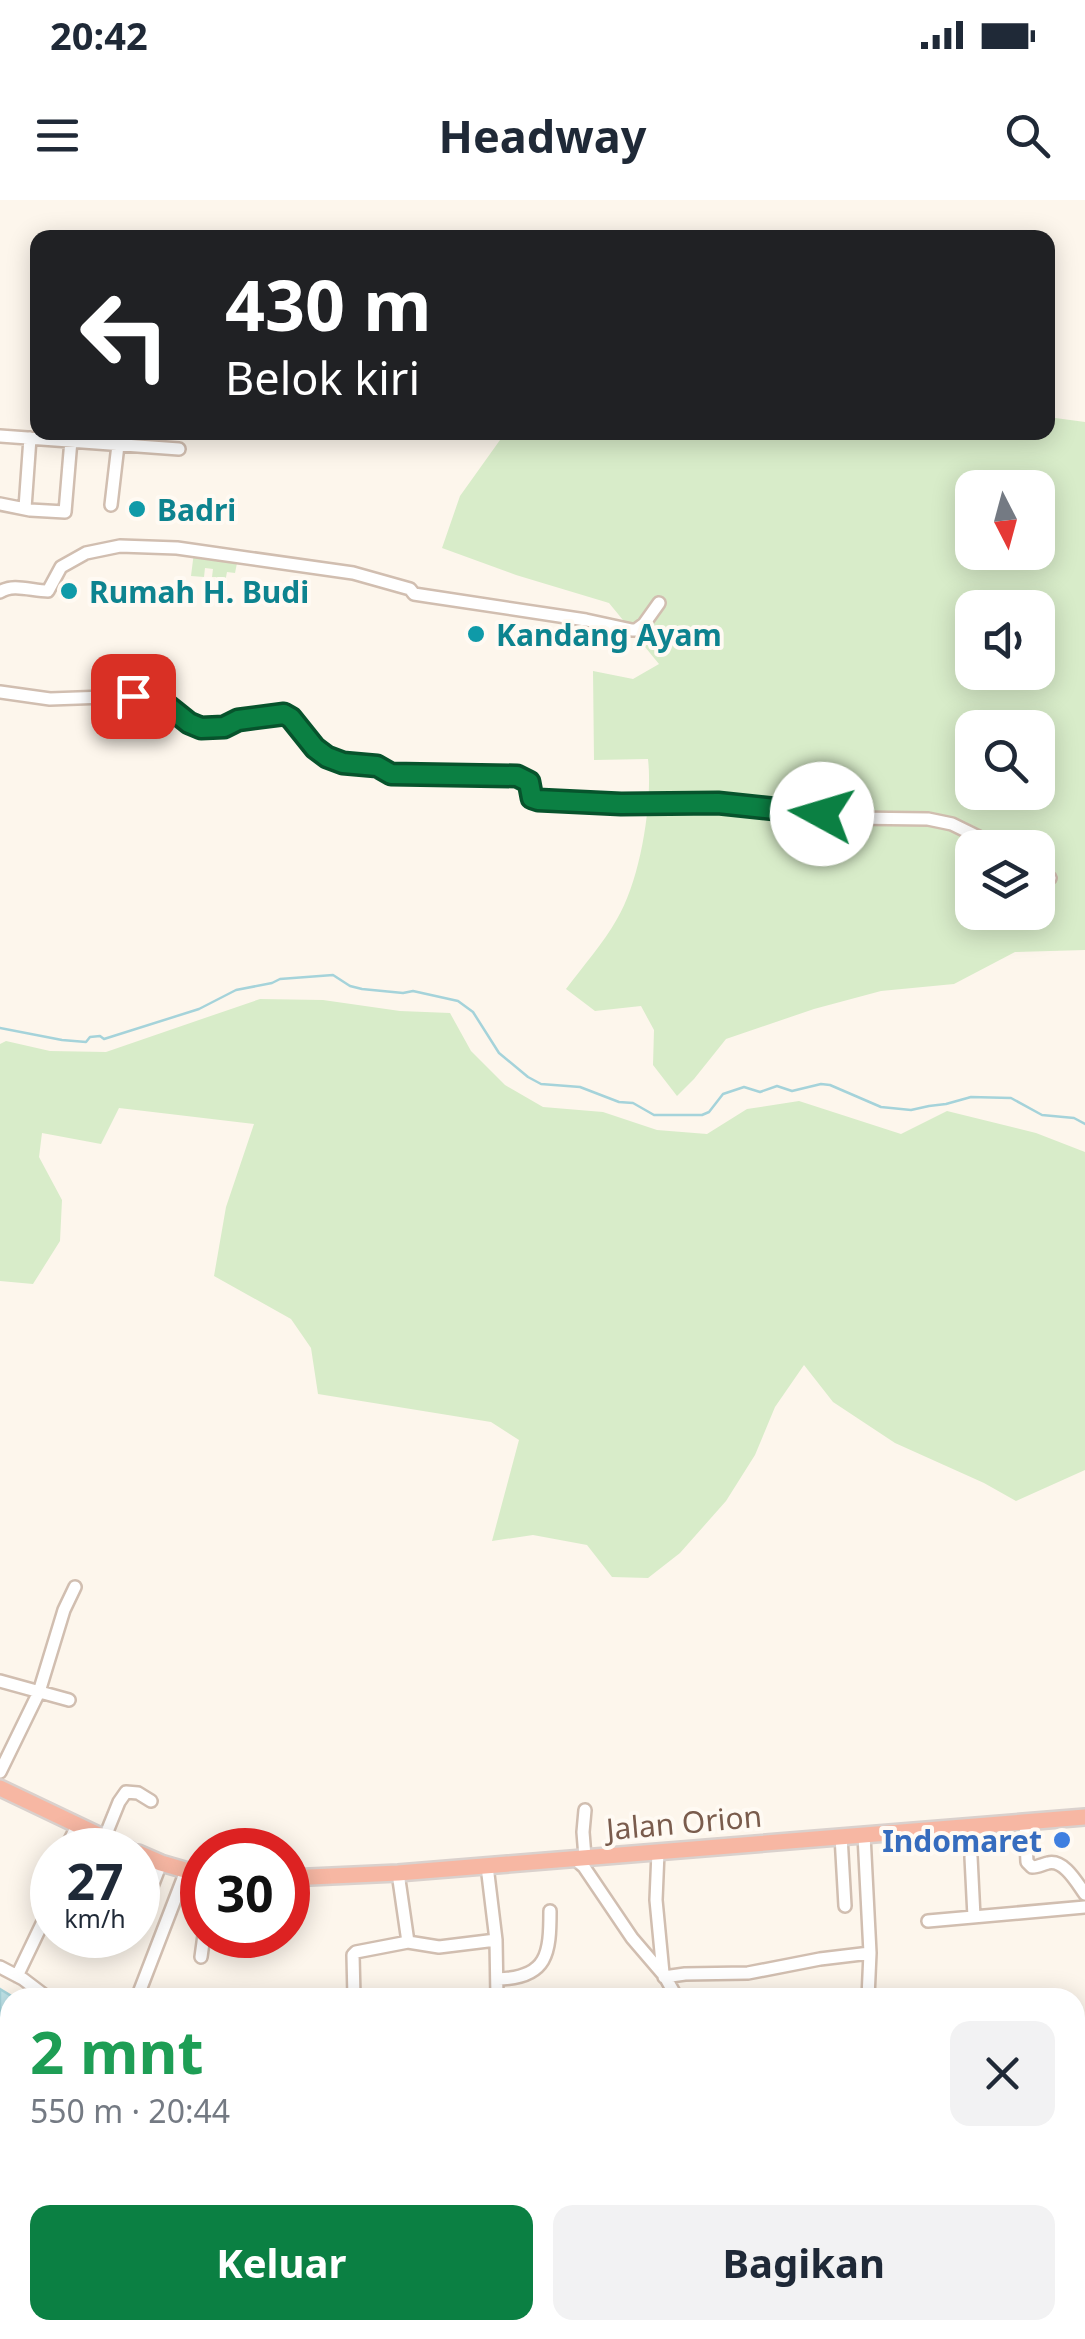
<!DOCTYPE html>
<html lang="id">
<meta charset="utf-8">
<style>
body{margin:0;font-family:"Noto Sans",sans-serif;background:#f2f2f3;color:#1f2937;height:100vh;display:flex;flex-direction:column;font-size:38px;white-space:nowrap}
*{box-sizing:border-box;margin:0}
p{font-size:32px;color:#747a83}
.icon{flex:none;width:55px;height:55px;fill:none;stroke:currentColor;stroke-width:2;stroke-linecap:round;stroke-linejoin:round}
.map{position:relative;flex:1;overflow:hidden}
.panel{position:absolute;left:0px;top:1788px;width:1085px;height:352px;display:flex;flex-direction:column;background:#fff;border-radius:30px 30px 0 0;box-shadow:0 5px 25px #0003}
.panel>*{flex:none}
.guide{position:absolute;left:30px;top:30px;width:1025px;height:210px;border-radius:20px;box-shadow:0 5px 25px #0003;background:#202124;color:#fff;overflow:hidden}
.needle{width:65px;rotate:174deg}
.tools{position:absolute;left:955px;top:270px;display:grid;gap:20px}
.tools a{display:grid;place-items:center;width:100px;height:100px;border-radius:20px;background:#fff;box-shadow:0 5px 25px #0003;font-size:50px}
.speed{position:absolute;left:30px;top:1628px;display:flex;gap:20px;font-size:50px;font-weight:700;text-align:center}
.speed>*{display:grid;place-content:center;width:130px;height:130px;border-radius:50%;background:#fff;box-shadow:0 5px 25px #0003;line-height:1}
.speed small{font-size:25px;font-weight:400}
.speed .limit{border:15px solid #d22;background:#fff;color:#111}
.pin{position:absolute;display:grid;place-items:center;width:85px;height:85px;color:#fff;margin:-42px;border-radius:20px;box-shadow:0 5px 15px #0006}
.me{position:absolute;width:110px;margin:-55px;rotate:276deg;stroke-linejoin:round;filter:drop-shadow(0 0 8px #0008)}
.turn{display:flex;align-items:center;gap:35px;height:210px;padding:0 30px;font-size:45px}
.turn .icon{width:130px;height:130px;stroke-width:2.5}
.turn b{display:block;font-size:70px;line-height:85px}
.round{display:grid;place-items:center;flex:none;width:105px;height:105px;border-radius:20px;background:#f2f2f3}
.overview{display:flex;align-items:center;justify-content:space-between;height:170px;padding:0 30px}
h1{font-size:60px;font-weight:700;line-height:75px;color:#1e9e55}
.action{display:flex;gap:20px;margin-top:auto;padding:20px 30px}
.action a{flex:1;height:115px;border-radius:20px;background:#0b8043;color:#fff;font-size:40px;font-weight:700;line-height:115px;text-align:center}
.action a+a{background:#f2f2f3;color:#1f2937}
.status{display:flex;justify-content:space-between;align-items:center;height:70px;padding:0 50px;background:#fff;direction:ltr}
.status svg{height:28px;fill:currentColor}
header{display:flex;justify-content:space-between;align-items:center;height:130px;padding:0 30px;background:#fff;font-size:45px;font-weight:700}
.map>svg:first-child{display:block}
.green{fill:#d8ecc9;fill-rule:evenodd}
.water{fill:#bfe3e8;stroke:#a5d3da;stroke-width:2.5}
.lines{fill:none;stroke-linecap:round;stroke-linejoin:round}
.stream{stroke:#a5d3da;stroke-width:2.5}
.minor-casing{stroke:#d1beb0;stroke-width:16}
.highway-casing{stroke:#dad1cd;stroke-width:20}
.minor{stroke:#fff;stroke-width:11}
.highway{stroke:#f7b7a3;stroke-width:15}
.route-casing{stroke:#07532c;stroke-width:25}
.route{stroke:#0b8043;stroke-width:18}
.culture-dot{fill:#0f9aa8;stroke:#fffaf3;stroke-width:4}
.shop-dot{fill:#3f7fe0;stroke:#fffaf3;stroke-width:4}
.labels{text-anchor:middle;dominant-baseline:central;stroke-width:8;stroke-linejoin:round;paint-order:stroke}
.culture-label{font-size:30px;font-weight:bold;fill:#0d838f;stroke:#fffaf3;text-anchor:start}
.street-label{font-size:30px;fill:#7a5c4d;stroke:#fffaf3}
.shop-label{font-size:30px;font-weight:bold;fill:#366cbe;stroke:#fffaf3;text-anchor:end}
</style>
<div class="status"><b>20:42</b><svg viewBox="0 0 49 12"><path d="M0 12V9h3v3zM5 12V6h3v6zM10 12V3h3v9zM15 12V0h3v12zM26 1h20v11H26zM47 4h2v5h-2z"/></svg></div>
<header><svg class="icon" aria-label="menu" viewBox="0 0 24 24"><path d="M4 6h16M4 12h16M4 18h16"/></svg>Headway<svg class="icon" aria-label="search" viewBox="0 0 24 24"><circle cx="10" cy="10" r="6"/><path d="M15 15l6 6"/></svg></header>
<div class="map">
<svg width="1085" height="2139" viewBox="0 0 1085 2139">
<rect width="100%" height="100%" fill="#fdf6ec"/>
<!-- green -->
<path class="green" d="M1048 217 1085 222V750L1015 752 954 784 881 791 814 809 726 839 694 879 677 896 653 865 654 830 641 806 595 811 566 789C583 766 603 744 617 719 640 681 653 603 648 559L594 560 593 471 633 479 659 464 609 403 516 375 442 348 460 296 505 233 1048 232ZM972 288H1038V352H972ZM972 408H1038V472H972ZM972 528H1038V592H972ZM972 648H1038V712H972Z
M194 352 238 358 235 373 227 372 225 382 216 381V377H212L213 369 205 368 204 377 191 376Z
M260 799 323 800 400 811 450 813 471 851 505 885 543 907 603 912 657 930 707 934 747 909 799 901 901 934 947 911 1036 933 1085 952V1270L1016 1301 984 1283 895 1243 833 1202 804 1165 775 1207 755 1255 726 1301 680 1353 648 1378 612 1377 587 1345 533 1335 492 1341 519 1240 491 1222 318 1194 311 1148 291 1119 214 1076 226 1007 254 924 119 908 101 944 42 933 39 957 62 1000 60 1041 33 1084 0 1081V844L6 841 50 851 106 852Z"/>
<!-- water -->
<path class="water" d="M0 1789 13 1797 10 1798V2130H43L42 2139H0Z
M587 2130H705L725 2139H585Z"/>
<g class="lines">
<!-- stream -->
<path class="stream" d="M0 828 62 840 86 842 90 837 100 836 104 839 199 809 236 790 272 783 280 779 333 775 350 786 362 789 403 793 413 791 458 801 473 812 499 853 528 877 541 884 580 887 619 902 633 903 654 915H702L709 912 723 894 744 887 760 892 777 886 792 891 821 884 830 885 881 907 911 910 929 906 946 904 971 897 1011 898 1042 915 1074 918 1085 924"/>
<defs>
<path id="minor" d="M0 236 179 249
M0 304 30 310 65 312 71 240
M111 305 118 245
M25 308 30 238
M0 392C13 383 32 391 48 391L61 367 86 353 120 346 177 348 353 373 410 389 414 394 427 396 586 420 632 430H636L644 424 659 403
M0 492 50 499 133 496 151 499 164 503 189 523 201 528 223 527 238 520 284 514 291 518 315 548 327 557 343 563 377 566 394 574 517 576 529 582 532 598 538 600 621 604 717 603 852 618 928 619 952 624 1001 648
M1038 670 1050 678
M0 1481 69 1500
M0 1572 39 1492 64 1410 75 1387
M585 1610 583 1632 585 1657
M1025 1622 1027 1662 1032 1667C1038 1667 1043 1664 1048 1663 1064 1659 1077 1683 1085 1694
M864 1635 870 1753 868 1798
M841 1636 845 1706
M104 1639 119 1602 126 1592 138 1593 151 1601
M65 1650 77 1626
M658 1652 656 1700 663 1773 677 1798
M971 1657 974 1717
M574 1658 584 1667 632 1738 662 1773
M487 1666 496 1740 497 1798
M398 1673 408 1742
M202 1709V1726
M928 1721 1085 1707
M138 1723 161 1663
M201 1757 204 1735
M0 1767 23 1779 48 1798
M17 1776 52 1703
M664 1777 685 1774 748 1773 820 1759 870 1753
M498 1779C548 1778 550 1753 550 1711
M137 1798 186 1671
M354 1798 353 1755 356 1752 408 1742 439 1747 496 1740
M530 2130 554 2139
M726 2130 748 2139
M926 2130 941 2133 955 2130
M67 2139 68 2130
M182 2139 183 2130
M374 2139 376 2130
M576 2139 579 2130
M764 2139 785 2130
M858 2139 879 2130"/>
<path id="highway" d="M0 1588 130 1650
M138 1653 161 1663 202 1675
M288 1678 398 1673 1085 1617"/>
</defs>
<!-- minor casing -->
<use href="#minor" class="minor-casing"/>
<!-- highway casing -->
<use href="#highway" class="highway-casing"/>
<!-- minor -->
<use href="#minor" class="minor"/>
<!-- highway -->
<use href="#highway" class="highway"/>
</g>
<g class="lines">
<defs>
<path id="route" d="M133 496 164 503 189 523 201 528 224 527 238 520 284 514 291 518 315 548 327 557 343 563 377 566 391 574 517 576 529 582 532 598 538 600 621 604 718 603 822 614"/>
</defs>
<!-- route casing -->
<use href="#route" class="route-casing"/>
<!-- route -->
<use href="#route" class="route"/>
</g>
<!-- markers -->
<g class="culture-dot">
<circle cx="137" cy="309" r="10"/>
<circle cx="69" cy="391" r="10"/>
<circle cx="476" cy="434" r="10"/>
</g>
<circle class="shop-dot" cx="1062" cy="1640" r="10"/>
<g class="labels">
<!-- culture labels -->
<g class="culture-label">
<text x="157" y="309">Badri</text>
<text x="89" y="391">Rumah H. Budi</text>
<text x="496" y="434">Kandang Ayam</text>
</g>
<!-- street labels -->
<g class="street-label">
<text transform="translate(684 1622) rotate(-5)">Jalan Orion</text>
</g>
<!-- shop labels -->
<g class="shop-label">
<text x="1042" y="1640">Indomaret</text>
</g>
</g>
</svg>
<div class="tools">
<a><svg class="needle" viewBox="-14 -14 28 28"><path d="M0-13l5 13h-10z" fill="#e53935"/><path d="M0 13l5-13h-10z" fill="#747a83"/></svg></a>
<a><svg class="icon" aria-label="sound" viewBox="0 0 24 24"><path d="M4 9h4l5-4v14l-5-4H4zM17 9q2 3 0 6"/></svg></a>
<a><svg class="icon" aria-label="search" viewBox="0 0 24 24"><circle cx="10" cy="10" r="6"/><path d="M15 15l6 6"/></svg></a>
<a><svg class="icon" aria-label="layers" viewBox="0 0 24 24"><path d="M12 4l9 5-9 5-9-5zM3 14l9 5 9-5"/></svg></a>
</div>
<div class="speed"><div>27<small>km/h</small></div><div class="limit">30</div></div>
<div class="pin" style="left:133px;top:496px;background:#d93025"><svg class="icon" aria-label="arrive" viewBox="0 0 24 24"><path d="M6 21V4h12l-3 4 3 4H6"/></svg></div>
<svg class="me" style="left:822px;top:614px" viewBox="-20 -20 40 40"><circle r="19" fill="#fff"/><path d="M0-13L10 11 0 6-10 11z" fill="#0b8043"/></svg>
<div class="guide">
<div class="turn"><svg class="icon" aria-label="left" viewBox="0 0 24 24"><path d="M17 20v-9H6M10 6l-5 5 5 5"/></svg><div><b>430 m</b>Belok kiri</div></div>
</div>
<section class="panel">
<div class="overview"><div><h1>2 mnt</h1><p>550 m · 20:44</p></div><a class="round"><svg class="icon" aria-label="close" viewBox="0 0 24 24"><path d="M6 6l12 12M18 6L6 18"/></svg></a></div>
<div class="action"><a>Keluar</a><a>Bagikan</a></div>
</section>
</div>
